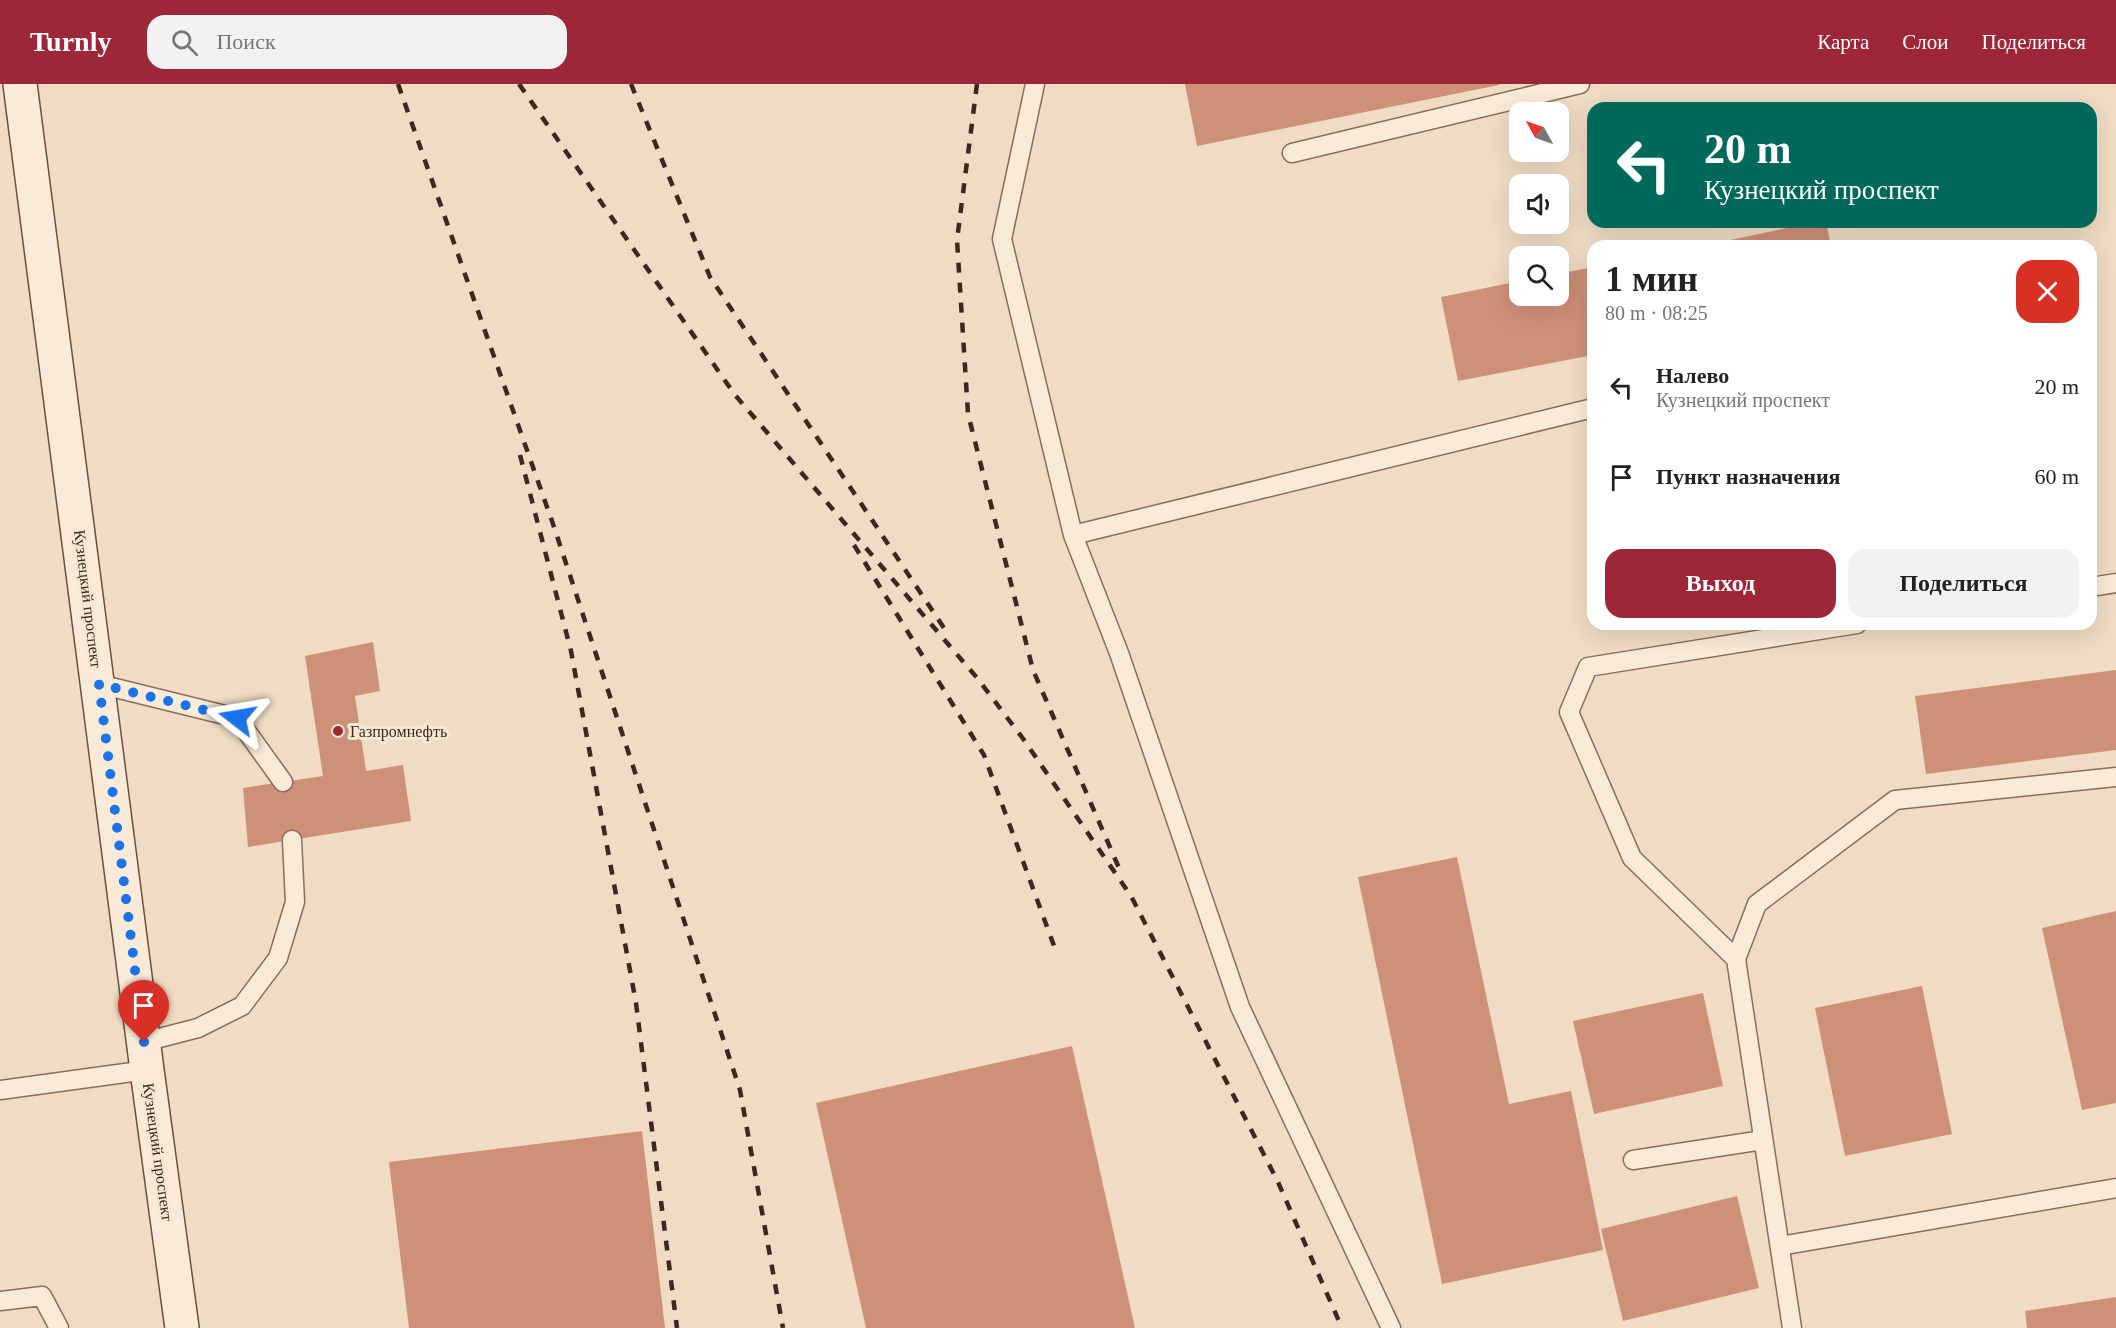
<!DOCTYPE html>
<html lang="ru">
<meta charset="utf-8">
<style>
body{margin:0;font-family:Georgia,serif;background:#f2f2f2;color:#222;height:100vh;display:flex;flex-direction:column;font-size:22px;white-space:nowrap}
*{box-sizing:border-box;margin:0}
p{font-size:20px;color:#767676}
.icon{flex:none;width:33px;height:33px;fill:none;stroke:currentColor;stroke-width:2;stroke-linecap:round;stroke-linejoin:round}
.map{position:relative;flex:1;overflow:hidden}
.panel{position:absolute;left:1587px;top:156px;width:510px;height:390px;display:flex;flex-direction:column;background:#fff;border-radius:18px;box-shadow:0 6px 24px #0002}
.panel>*{flex:none}
.banner{position:absolute;left:1587px;top:18px;width:510px;height:126px;border-radius:18px;box-shadow:0 6px 24px #0002;background:#00695c;color:#fff;overflow:hidden}
.needle{width:39px;rotate:310deg}
.fabs{position:absolute;left:1509px;top:18px;display:grid;gap:12px}
.fabs a{display:grid;place-items:center;width:60px;height:60px;border-radius:12px;background:#fff;box-shadow:0 6px 24px #0002;font-size:30px}
.pin{position:absolute;display:grid;place-items:center;width:51px;height:51px;color:#fff;margin:-62px -26px;border-radius:50% 50% 50% 0;rotate:-45deg;box-shadow:0 0 6px #0007}
.pin .icon{rotate:45deg}
.me{position:absolute;width:66px;margin:-33px;rotate:284deg;stroke-linejoin:round;filter:drop-shadow(0 0 4px #0008)}
.turn{display:flex;align-items:center;gap:21px;height:126px;padding:0 18px;font-size:27px}
.turn .icon{width:78px;height:78px;stroke-width:2.5}
.turn b{display:block;font-size:42px;line-height:51px}
.round{display:grid;place-items:center;flex:none;width:63px;height:63px;border-radius:18px;background:#f2f2f2}
.summary{display:flex;align-items:center;justify-content:space-between;height:102px;padding:0 18px}
h1{font-size:36px;font-weight:600;line-height:45px}
.action{display:flex;gap:12px;margin-top:auto;padding:12px 18px}
.action a{flex:1;height:69px;border-radius:18px;background:#9d2739;color:#fff;font-size:24px;font-weight:600;line-height:69px;text-align:center}
.action a+a{background:#f2f2f2;color:#222}
ul{padding:0;list-style:none}
li{display:flex;align-items:center;gap:18px;height:90px;padding:0 18px}
li div{flex:1}
li b{display:block;font-size:22px}
li em{font-style:normal}
header{display:flex;align-items:center;gap:36px;box-sizing:border-box;height:84px;padding:0 30px;background:#9d2739;color:#fff}
header strong{font-size:28px}
nav{display:flex;gap:33px;margin-inline-start:auto;font-size:21px}
.search{width:420px;height:54px;background:#f2f2f2;display:flex;align-items:center;gap:15px;box-sizing:border-box;padding:0 21px;border-radius:18px;color:#767676;font-size:22px}
.map>svg:first-child{display:block}
.building{fill:#cf9078}
.lines{fill:none;stroke-linecap:round;stroke-linejoin:round}
.lane-casing{stroke:#8b6d59;stroke-width:21}
.secondary-casing{stroke:#6d4e3d;stroke-width:36}
.lane{stroke:#faebd8;stroke-width:18}
.secondary{stroke:#faebd8;stroke-width:33}
.rail{stroke:#3b281e;stroke-width:4.5;stroke-dasharray:10 10;stroke-linecap:butt}
.route{stroke:#1a73e8;stroke-width:10;stroke-dasharray:0 18}
.poi-dot{fill:#9d2739;stroke:#f7e8d4;stroke-width:2}
.labels{text-anchor:middle;dominant-baseline:central;stroke-width:6;stroke-linejoin:round;paint-order:stroke}
.street-label{font-size:16px;fill:#3b281e;stroke:#f7e8d4}
.poi-label{font-size:16px;fill:#3b281e;stroke:#f7e8d4;text-anchor:start}
</style>
<header>
<strong>Turnly</strong>
<div class="search"><svg class="icon" aria-label="search" viewBox="0 0 24 24"><circle cx="10" cy="10" r="6"/><path d="M15 15l6 6"/></svg>Поиск</div>
<nav><a>Карта</a><a>Слои</a><a>Поделиться</a></nav>
</header>
<div class="map">
<svg width="2116" height="1244" viewBox="0 0 2116 1244">
<rect width="100%" height="100%" fill="#f0dcc4"/>
<!-- building -->
<path class="building" d="M1185 0H1499V1L1197 62Z
M1816 138H1826L1831 162H1702Z
M1593 183V271L1458 297 1441 213 1520 197V212H1558V190Z
M373 558 380 607 355 612 366 687 403 681 411 737 248 763 243 704 323 692 305 572Z
M2116 586V666L1926 690 1915 612Z
M1457 773 1509 1020 1571 1007 1603 1166 1442 1200 1358 793Z
M2116 827V1019L2082 1026 2042 844Z
M1922 902 1952 1050 1845 1072 1815 924Z
M1703 909 1723 1002 1594 1030 1573 937Z
M1072 962 1135 1244H866L816 1019Z
M642 1047 665 1244H409L389 1078Z
M1737 1112 1759 1204 1623 1237 1601 1145Z
M2116 1213V1244H2027L2025 1227Z"/>
<g class="lines">
<defs>
<path id="lane" d="M1035 0 1002 155 1073 451 1119 569 1240 923 1391 1244
M1292 69 1580 0
M1073 451 1593 324
M2091 503 2116 499
M99 600 237 634 283 698
M1736 875 1632 774 1569 628 1588 583 1857 540
M144 958 198 944 242 922 278 874 295 818 292 756
M0 1006 147 986
M1633 1076 1763 1056
M1780 1162 2116 1104
M0 1217 42 1212 59 1244
M1792 1244 1736 875 1757 820 1895 716 2116 693"/>
<path id="secondary" d="M20 0 147 986 182 1244"/>
</defs>
<!-- lane casing -->
<use href="#lane" class="lane-casing"/>
<!-- secondary casing -->
<use href="#secondary" class="secondary-casing"/>
<!-- lane -->
<use href="#lane" class="lane"/>
<!-- secondary -->
<use href="#secondary" class="secondary"/>
<!-- rail -->
<path class="rail" d="M398 0 553 440 740 1006 783 1244
M519 0 735 311 978 595 1024 656 1131 812 1278 1098 1342 1244
M631 0 710 193 948 550
M977 0 957 156 968 330 1033 586 1119 784
M520 371 571 567 636 919 677 1244
M854 461 984 671 1057 870"/>
</g>
<g class="lines">
<!-- route -->
<path class="route" d="M144 958 99 600 237 634"/>
</g>
<!-- markers -->
<circle class="poi-dot" cx="338" cy="647" r="6"/>
<g class="labels">
<!-- street labels -->
<g class="street-label">
<text transform="translate(88 515) rotate(83)">Кузнецкий проспект</text>
<text transform="translate(158 1068) rotate(82)">Кузнецкий проспект</text>
</g>
<!-- poi labels -->
<g class="poi-label">
<text x="350" y="647">Газпромнефть</text>
</g>
</g>
</svg>
<div class="fabs">
<a><svg class="needle" viewBox="-14 -14 28 28"><path d="M0-13l5 13h-10z" fill="#e53935"/><path d="M0 13l5-13h-10z" fill="#767676"/></svg></a>
<a><svg class="icon" aria-label="sound" viewBox="0 0 24 24"><path d="M4 9h4l5-4v14l-5-4H4zM17 9q2 3 0 6"/></svg></a>
<a><svg class="icon" aria-label="search" viewBox="0 0 24 24"><circle cx="10" cy="10" r="6"/><path d="M15 15l6 6"/></svg></a>
</div>
<div class="pin" style="left:144px;top:958px;background:#d93025"><svg class="icon" aria-label="arrive" viewBox="0 0 24 24"><path d="M6 21V4h12l-3 4 3 4H6"/></svg></div>
<svg class="me" style="left:237px;top:634px" viewBox="-20 -20 40 40"><path d="M0-17L14 15 0 8-14 15z" fill="#1a73e8" stroke="#fff" stroke-width="4"/></svg>
<div class="banner">
<div class="turn"><svg class="icon" aria-label="left" viewBox="0 0 24 24"><path d="M17 20v-9H6M10 6l-5 5 5 5"/></svg><div><b>20 m</b>Кузнецкий проспект</div></div>
</div>
<section class="panel">
<div class="summary"><div><h1>1 мин</h1><p>80 m · 08:25</p></div><a class="round" style="background:#d93025;color:#fff"><svg class="icon" aria-label="close" viewBox="0 0 24 24"><path d="M6 6l12 12M18 6L6 18"/></svg></a></div>
<ul>
<li><svg class="icon" aria-label="left" viewBox="0 0 24 24"><path d="M17 20v-9H6M10 6l-5 5 5 5"/></svg><div><b>Налево</b><p>Кузнецкий проспект</p></div><em>20 m</em></li>
<li><svg class="icon" aria-label="arrive" viewBox="0 0 24 24"><path d="M6 21V4h12l-3 4 3 4H6"/></svg><div><b>Пункт назначения</b></div><em>60 m</em></li>
</ul>
<div class="action"><a>Выход</a><a>Поделиться</a></div>
</section>
</div>
